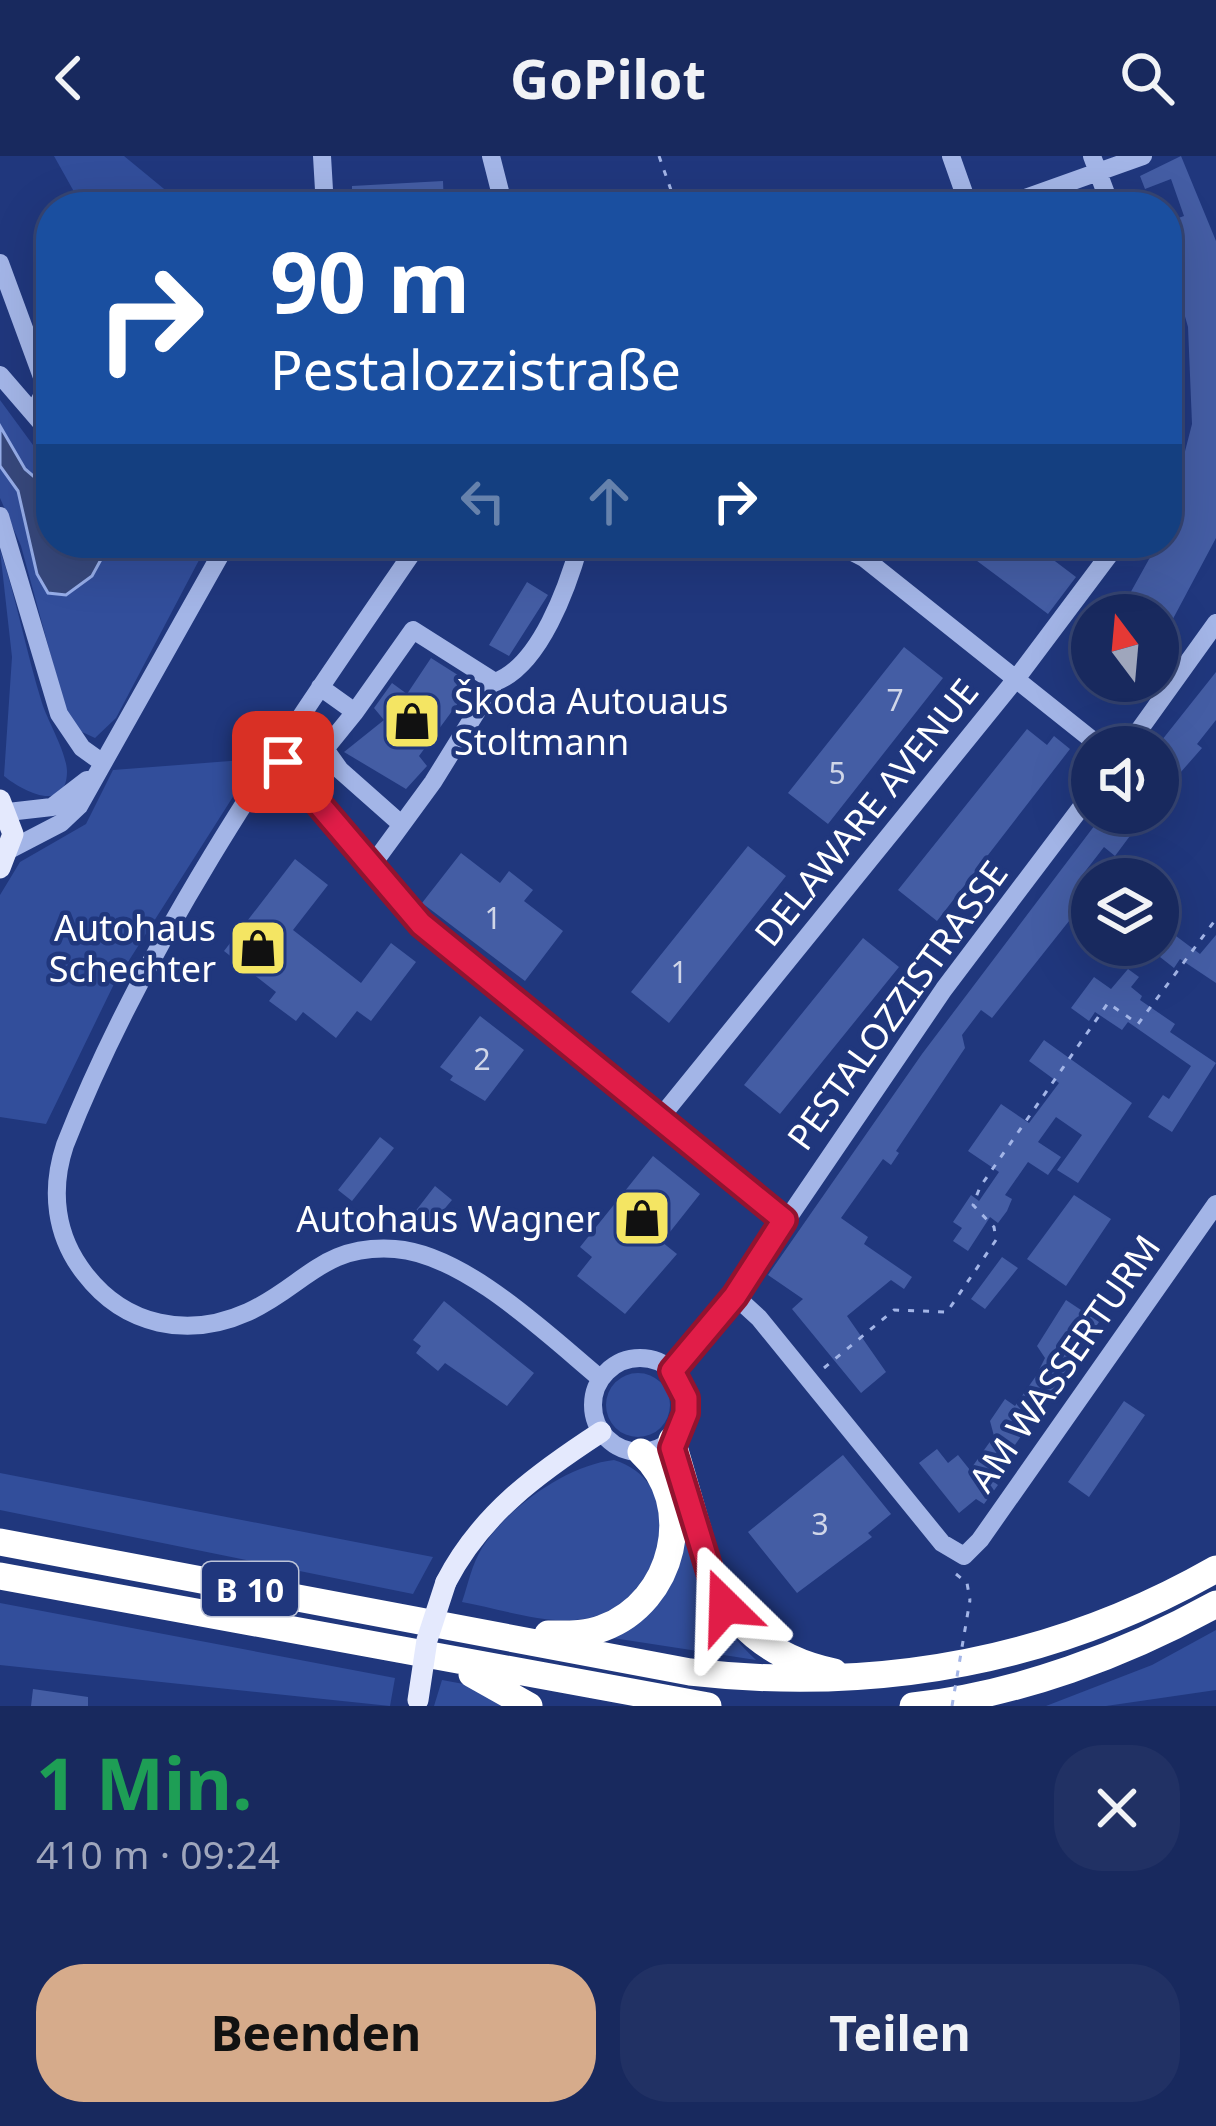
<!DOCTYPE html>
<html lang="de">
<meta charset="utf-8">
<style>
body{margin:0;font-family:"Noto Sans",sans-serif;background:#213164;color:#f1f3f6;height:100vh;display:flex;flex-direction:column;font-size:45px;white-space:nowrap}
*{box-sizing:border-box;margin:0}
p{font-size:39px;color:#9fa6bc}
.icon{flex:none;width:66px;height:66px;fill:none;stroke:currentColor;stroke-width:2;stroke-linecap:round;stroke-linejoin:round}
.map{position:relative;height:1550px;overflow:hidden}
.sheet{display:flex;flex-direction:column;background:#18295e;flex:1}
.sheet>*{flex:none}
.banner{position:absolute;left:36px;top:36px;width:1146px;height:366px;border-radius:48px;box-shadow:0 12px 48px #0002,0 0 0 3px #364573;background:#1a4fa0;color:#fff;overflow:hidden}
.needle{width:78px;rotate:344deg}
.buttons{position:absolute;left:1071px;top:438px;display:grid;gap:24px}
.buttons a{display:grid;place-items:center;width:108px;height:108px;border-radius:50%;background:#18295e;box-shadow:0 12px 48px #0002,0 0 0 3px #364573;font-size:60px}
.pin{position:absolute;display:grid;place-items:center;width:102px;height:102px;color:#fff;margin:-51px;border-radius:24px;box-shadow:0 6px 18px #0006}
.me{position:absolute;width:132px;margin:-66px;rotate:338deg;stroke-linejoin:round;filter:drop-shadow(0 0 9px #0008)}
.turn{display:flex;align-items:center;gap:42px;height:252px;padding:0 36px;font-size:54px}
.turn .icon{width:156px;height:156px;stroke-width:2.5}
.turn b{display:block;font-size:84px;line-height:102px}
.lanes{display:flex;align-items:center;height:114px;padding:0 36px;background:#0003;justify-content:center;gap:60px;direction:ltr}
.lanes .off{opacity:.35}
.round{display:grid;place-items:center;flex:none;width:126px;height:126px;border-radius:48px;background:#213164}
.summary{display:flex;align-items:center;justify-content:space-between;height:204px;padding:0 36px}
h1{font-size:72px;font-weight:700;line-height:90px;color:#1e9e55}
.primary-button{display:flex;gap:24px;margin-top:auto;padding:24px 36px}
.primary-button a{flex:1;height:138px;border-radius:48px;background:#d6ab8b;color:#111;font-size:48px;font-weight:700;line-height:138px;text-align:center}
.primary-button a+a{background:#213164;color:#f1f3f6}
header{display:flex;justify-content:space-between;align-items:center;height:156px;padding:0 36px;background:#18295e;font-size:54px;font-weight:700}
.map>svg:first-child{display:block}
.green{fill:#324e9b}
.water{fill:#37487c;stroke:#96ade8;stroke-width:3}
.building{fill:#445da4}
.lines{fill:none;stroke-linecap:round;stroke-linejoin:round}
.path{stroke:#a3b5e7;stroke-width:3;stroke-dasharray:6 9;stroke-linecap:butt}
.minor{stroke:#a3b5e7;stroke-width:18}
.major{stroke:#e4e9fd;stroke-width:21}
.highway{stroke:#fff;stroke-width:27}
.path-bridge{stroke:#a3b5e7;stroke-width:3;stroke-dasharray:6 9;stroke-linecap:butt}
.major-bridge{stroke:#e4e9fd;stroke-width:21}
.route-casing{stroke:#92132f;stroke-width:30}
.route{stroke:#e11d48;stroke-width:21}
.labels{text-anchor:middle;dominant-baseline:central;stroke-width:9;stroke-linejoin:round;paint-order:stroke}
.number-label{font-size:30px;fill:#d0d6e8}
.shield{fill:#20377d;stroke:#bcc3d8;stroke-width:3}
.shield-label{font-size:33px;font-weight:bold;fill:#fff}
.poi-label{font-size:36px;fill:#fff;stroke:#20377d;text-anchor:end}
.street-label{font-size:36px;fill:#fff;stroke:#20377d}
</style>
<header><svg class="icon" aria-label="back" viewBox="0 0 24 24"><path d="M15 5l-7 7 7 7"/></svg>GoPilot<svg class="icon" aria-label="search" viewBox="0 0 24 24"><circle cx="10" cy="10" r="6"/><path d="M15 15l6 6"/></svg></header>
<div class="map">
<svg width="1216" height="1550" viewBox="0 0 1216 1550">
<rect width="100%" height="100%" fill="#20377d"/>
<!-- green -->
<path class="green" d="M54 0H124L186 51 82 50Z
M0 244 44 304 51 299V387H208L116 562 95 582 80 575 67 559 21 390 0 342Z
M0 394C17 444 26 496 42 547 48 566 67 597 67 616 66 659 21 634 4 620L12 501Z
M257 603 114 828 46 968 0 961V739L20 706 86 668 113 614Z
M606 1249a32 32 0 1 1 64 0a32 32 0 1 1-64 0Z
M614 1304C690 1327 664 1436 599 1459 559 1474 502 1453 462 1446 468 1428 472 1408 482 1392 507 1352 567 1309 614 1304Z
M0 1317 433 1401 413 1438 0 1354Z
M684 1361C691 1420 714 1464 756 1504L613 1482C667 1442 678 1427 684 1361Z
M0 1447 395 1522 390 1550 0 1509Z
M1216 1474V1534L1106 1550H1046L1152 1509Z
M442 1524 469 1529 511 1550H434Z"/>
<!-- water -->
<path class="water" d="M0 270 25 313 39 325 51 320V387H110L92 420 66 439 48 437 37 418 18 335 0 310Z"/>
<!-- building -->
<path class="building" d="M1181 0 1216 85V382L1158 491V459H1118L1158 387H1167V366L1192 268 1188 171 1167 97V66L1184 60 1171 23 1145 33 1140 20Z
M443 25 444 51H352V30Z
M953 387H1031L1076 421 1048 458Z
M527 426 548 439 509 500 489 489Z
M904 491 943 522 828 668 788 637Z
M431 502 472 528 419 600 427 610 406 633 344 596 384 564 374 552 392 527 407 538Z
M1216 516V564L1197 588 1202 592 1173 625 1158 613V589Z
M1027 573 1047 589 1054 580 1070 593 937 765 898 734Z
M1104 657H1147L1115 700 1104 691 1080 722 1092 731 1073 760 992 862 981 854 962 879 965 892 896 995 899 997 891 1009 883 1003 841 1062 868 1081 864 1088 912 1121 904 1133 891 1124 847 1160 886 1216 861 1237 792 1153 803 1143 768 1119 922 898Z
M748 690 786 720 669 867 631 836Z
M461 697 500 727 509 715 533 734 524 745 563 775 525 825 422 747Z
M295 703 328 729 293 774 361 827 391 787 416 806 371 865 357 855 336 882 303 856 296 865 269 845 276 836 224 795Z
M1216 779V827L1180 803 1174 812 1160 801 1176 780 1200 798Z
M863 782 899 811 780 958 744 929Z
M1128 813 1139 821 1131 831 1142 840 1140 844 1175 868 1170 876 1216 907 1172 976 1148 961 1163 939 1169 943 1191 910 1128 866 1122 874 1095 856 1089 865 1071 852 1094 821 1111 833Z
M480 860 524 894 485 945 450 924 453 920 440 911Z
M1044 884 1132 947 1078 1027 1057 1014 1082 979 1056 961 1038 986 1061 1001 1048 1019 1028 1006 1005 1039 1012 1043 1007 1055 998 1067 990 1061 968 1095 953 1085 962 1072 953 1066 971 1039 979 1045 999 1016 968 995 1001 948 1029 967 1059 927 1029 905Z
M380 981 394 992 352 1045 338 1034Z
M653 1000 700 1038 662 1086 677 1098 625 1158 577 1120 592 1101 580 1091Z
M435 1030 452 1044 430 1070 414 1057Z
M1074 1039 1111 1063 1066 1130 1027 1103Z
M1002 1101 1018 1112 985 1153 971 1143Z
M1066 1144 1099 1166 991 1324 998 1329 984 1348 976 1343 959 1357 919 1307 937 1293 948 1307 958 1299 970 1314 994 1280 990 1265 1005 1243 1015 1250 1036 1220 1045 1202 1037 1190Z
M444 1145 534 1217 507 1250 445 1207 438 1215 416 1197 421 1190 413 1184Z
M1124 1245 1145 1259 1089 1341 1068 1326Z
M843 1299 891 1358 868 1377 872 1381 797 1437 748 1376Z
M33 1533 88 1541V1550H31Z"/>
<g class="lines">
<!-- path -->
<path class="path" d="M659 0 677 51
M824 1212 894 1154 947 1156 996 1084 994 1071 973 1049 980 1031 1108 847 1138 868 1216 763
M956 1418 967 1427 970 1444"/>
<!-- minor -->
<path class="minor" d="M322 0 325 51
M491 0 504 51
M951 0 969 51
M1092 0 1111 51
M1000 51 1143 0
M0 107 46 232 34 256
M0 219 51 278
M0 360 59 558 82 592 103 607
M419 387C289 577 149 774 65 989 50 1034 55 1080 85 1118 125 1170 188 1183 248 1156 305 1130 322 1088 395 1093 465 1098 548 1179 601 1223
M835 387 864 402 1101 591
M495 526C540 510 568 430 580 387
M320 531 355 556 413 474 495 526 433 626 370 712
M355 556 325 593 340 614 401 668
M1127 591 1216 467
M276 602C335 642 368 719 421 768L785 1063
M8 656 52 651 87 624
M11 693 61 667 79 650 227 387
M660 962 1016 523 1118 387
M735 1140 759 1162 942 1387 964 1400 980 1384 1216 1048
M593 1249a47 47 0 1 1 94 0a47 47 0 1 1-94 0Z
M672 1215 735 1140 944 833 1092 637"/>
<!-- major -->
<path class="major" d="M0 644 13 678 0 712
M446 1426C481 1358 538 1317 601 1276"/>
<!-- highway -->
<path class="highway" d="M672 1284 714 1429C740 1477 780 1505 834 1516
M0 1386 690 1516C875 1537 1053 1506 1216 1413
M0 1420 708 1550
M548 1478C566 1478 586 1479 603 1472 674 1446 698 1348 641 1296
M472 1518 529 1550
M913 1550C1019 1538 1124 1499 1216 1448"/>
<!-- path-bridge -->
<path class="path-bridge" d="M952 1550 970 1444"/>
<!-- major-bridge -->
<path class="major-bridge" d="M418 1544 427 1484 446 1426"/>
</g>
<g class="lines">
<defs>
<path id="route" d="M283 606 421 768 784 1064 735 1140 672 1215 686 1242V1257L672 1292 714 1429 725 1450"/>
</defs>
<!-- route casing -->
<use href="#route" class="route-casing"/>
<!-- route -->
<use href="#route" class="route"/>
</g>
<!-- icons -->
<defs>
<symbol id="shop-square" viewBox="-11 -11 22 22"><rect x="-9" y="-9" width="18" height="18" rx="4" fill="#f4e563" stroke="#20377d"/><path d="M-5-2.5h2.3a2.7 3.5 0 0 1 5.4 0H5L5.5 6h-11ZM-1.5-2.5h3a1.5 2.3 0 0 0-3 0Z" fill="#111"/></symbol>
</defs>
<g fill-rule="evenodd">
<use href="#shop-square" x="379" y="532" width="66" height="66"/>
<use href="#shop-square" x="225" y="759" width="66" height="66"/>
<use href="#shop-square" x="609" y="1029" width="66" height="66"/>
</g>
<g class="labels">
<!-- number labels -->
<g class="number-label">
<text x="895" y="543">7</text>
<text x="837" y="616">5</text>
<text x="493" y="761">1</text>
<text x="679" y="815">1</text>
<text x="482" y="902">2</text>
<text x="820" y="1367">3</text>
</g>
<!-- shield labels -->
<rect class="shield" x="202" y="1406" width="96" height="54" rx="9"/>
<g class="shield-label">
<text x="250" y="1433">B 10</text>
</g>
<!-- poi labels -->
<g class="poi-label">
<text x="454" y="544" text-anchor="start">Škoda Autouaus<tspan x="454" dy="41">Stoltmann</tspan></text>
<text x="216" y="771">Autohaus<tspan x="216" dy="41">Schechter</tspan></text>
<text x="600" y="1062">Autohaus Wagner</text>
</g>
<!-- street labels -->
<g class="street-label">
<text transform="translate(866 656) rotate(-51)">DELAWARE AVENUE</text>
<text transform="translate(897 849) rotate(-54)">PESTALOZZISTRASSE</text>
<text transform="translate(1064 1207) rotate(-55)">AM WASSERTURM</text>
</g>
</g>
</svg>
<div class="buttons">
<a><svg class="needle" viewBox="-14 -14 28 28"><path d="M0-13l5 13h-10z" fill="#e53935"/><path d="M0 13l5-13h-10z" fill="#9fa6bc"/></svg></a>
<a><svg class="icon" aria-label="sound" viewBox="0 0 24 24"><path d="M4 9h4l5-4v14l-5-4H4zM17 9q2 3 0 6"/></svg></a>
<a><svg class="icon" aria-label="layers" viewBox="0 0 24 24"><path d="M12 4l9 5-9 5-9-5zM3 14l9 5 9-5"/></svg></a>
</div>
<div class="pin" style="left:283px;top:606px;background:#d93025"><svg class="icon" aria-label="arrive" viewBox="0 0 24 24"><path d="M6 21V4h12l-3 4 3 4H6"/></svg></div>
<svg class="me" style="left:725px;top:1450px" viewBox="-20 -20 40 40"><path d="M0-17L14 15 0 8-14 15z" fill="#e11d48" stroke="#fff" stroke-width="4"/></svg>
<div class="banner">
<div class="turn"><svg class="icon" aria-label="right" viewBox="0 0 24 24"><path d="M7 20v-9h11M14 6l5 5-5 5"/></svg><div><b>90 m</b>Pestalozzistraße</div></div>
<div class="lanes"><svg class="icon off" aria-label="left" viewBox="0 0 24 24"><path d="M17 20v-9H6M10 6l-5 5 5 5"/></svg><svg class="icon off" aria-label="ahead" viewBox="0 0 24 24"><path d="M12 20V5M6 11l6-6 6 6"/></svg><svg class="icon" aria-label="right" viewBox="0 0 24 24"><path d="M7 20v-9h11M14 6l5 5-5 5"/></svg></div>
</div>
</div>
<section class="sheet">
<div class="summary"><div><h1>1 Min.</h1><p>410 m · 09:24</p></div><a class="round"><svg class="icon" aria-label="close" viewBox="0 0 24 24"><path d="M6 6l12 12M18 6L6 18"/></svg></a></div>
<div class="primary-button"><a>Beenden</a><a>Teilen</a></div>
</section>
